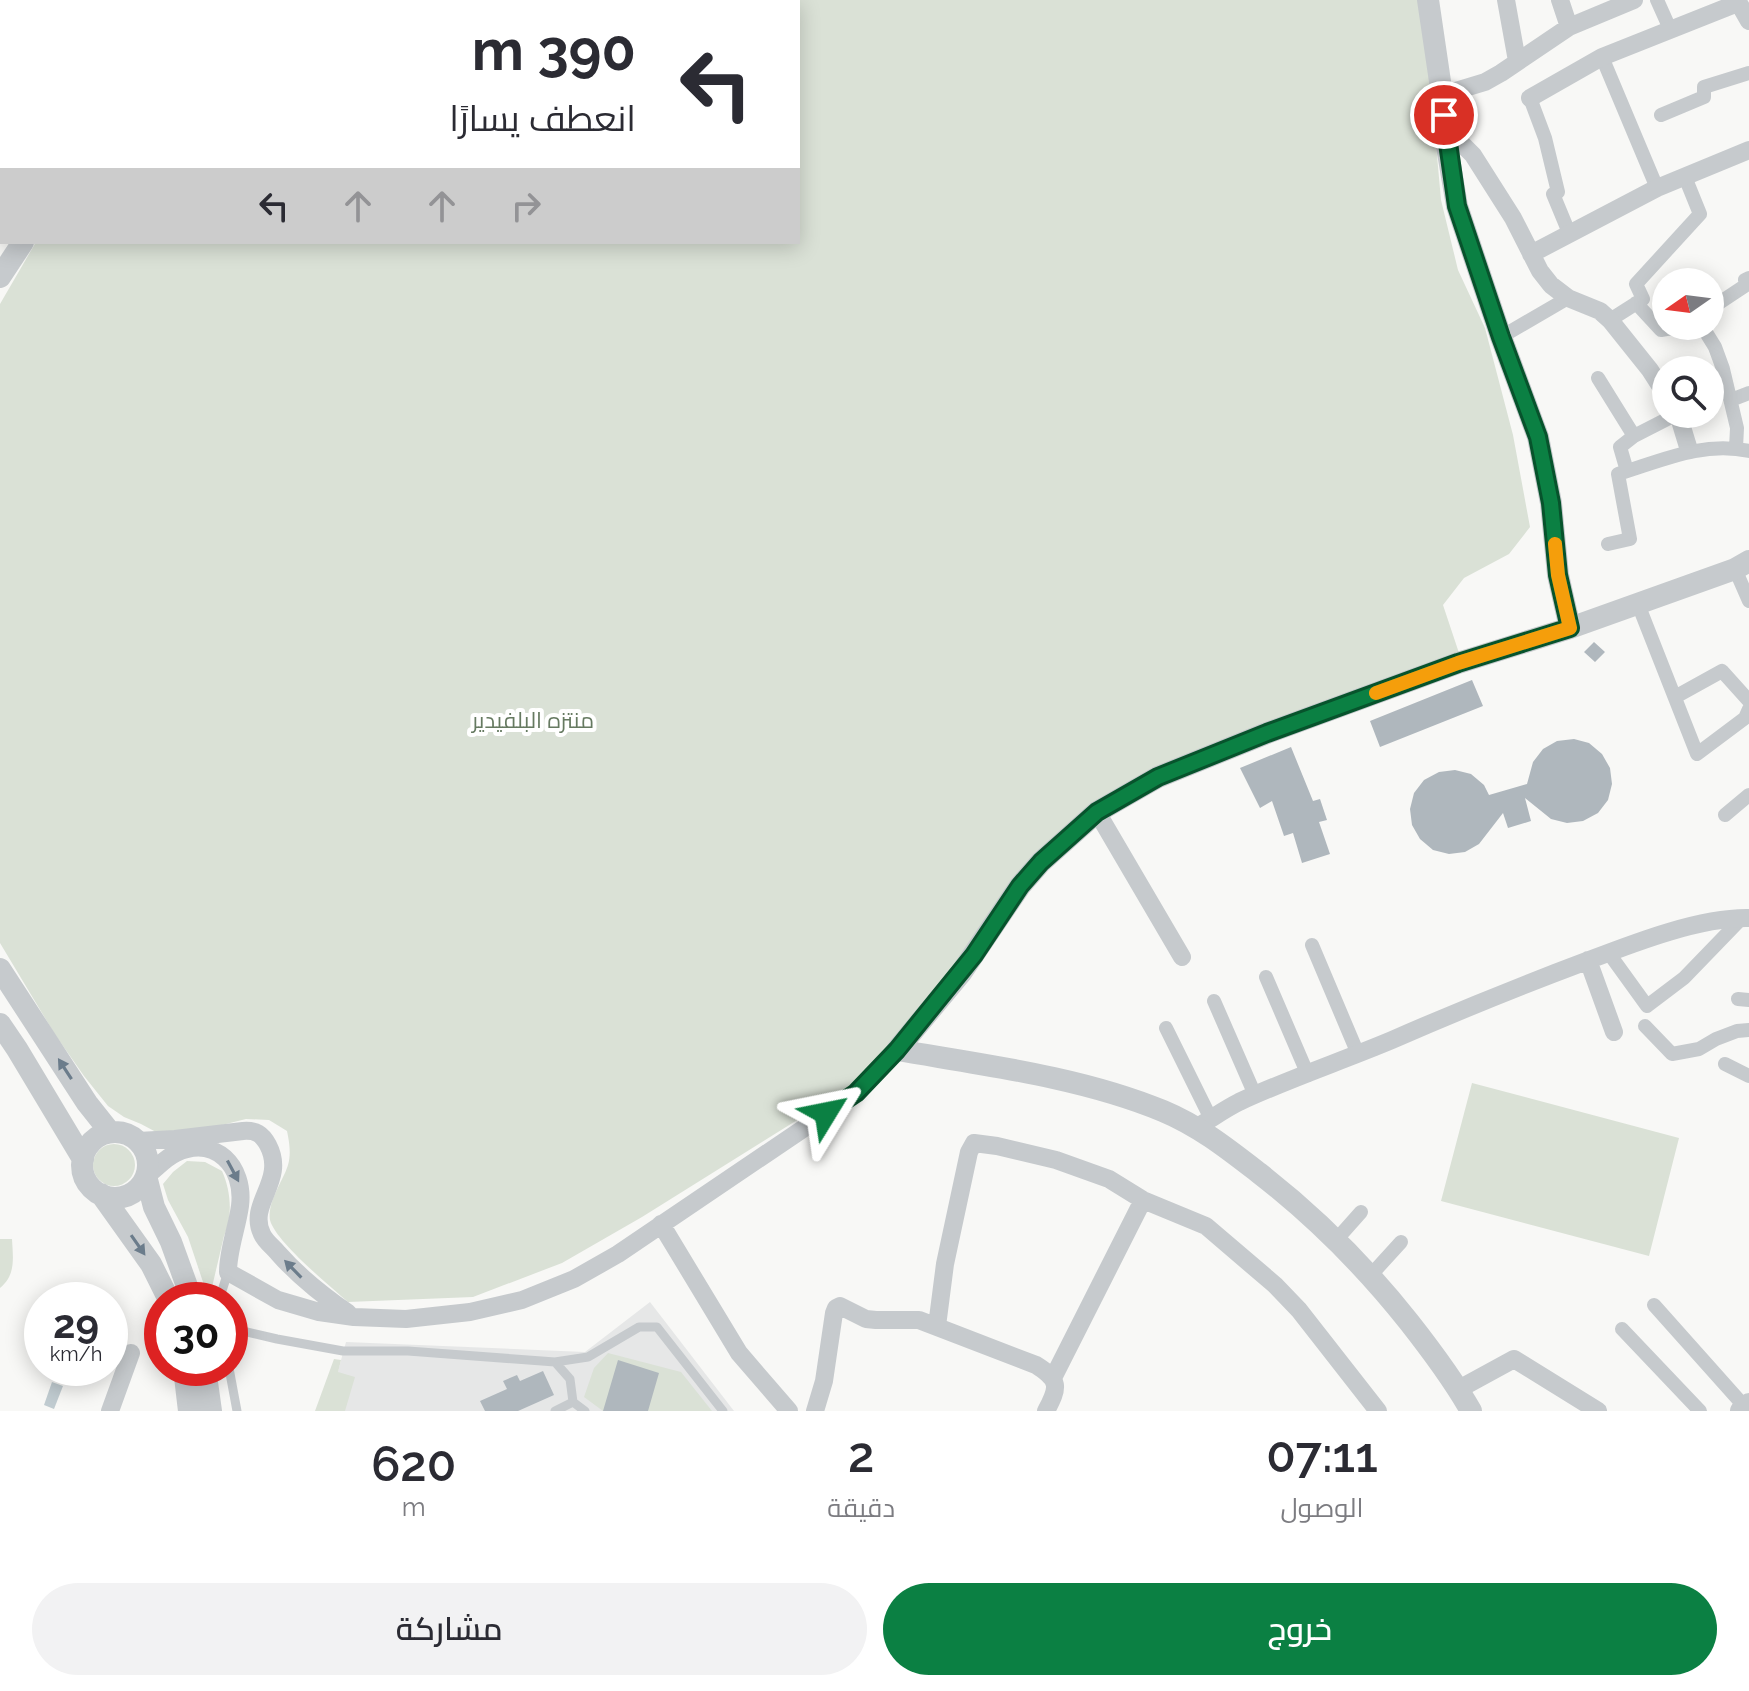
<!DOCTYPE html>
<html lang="ar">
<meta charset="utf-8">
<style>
body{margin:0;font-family:Raleway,Cairo,sans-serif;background:#f2f2f3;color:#2b2b33;direction:rtl;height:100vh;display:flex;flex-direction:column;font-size:30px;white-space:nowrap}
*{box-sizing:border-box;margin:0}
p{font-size:26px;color:#7c7c81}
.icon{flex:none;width:44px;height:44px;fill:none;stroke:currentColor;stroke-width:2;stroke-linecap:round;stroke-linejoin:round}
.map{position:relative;height:1411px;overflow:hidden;direction:ltr}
.side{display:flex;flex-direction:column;background:#fff;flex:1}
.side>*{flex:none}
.top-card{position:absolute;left:0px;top:0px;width:800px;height:244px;box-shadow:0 4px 20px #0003;direction:rtl;background:#fff;color:#2b2b33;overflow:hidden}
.needle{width:52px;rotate:256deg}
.controls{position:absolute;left:1652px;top:268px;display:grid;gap:16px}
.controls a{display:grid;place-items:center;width:72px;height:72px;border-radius:50%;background:#fff;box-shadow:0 4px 20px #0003;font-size:40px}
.speed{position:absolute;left:24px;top:1282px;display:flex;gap:16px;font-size:40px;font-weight:700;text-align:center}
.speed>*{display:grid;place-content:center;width:104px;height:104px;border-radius:50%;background:#fff;box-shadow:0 4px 20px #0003;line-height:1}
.speed small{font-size:20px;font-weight:400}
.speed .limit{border:12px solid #d22;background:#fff;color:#111}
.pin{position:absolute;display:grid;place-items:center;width:68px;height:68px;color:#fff;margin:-34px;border:4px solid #fff;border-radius:50%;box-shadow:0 2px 8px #0007}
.me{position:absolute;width:88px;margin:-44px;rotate:55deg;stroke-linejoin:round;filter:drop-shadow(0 0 6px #0008)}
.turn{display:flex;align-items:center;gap:28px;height:168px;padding:0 32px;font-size:36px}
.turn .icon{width:104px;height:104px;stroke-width:2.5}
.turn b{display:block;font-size:56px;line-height:68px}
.lanes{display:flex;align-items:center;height:76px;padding:0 32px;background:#0003;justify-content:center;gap:40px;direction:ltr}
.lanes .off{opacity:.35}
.eta{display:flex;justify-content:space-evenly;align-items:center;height:136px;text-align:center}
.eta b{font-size:48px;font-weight:600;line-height:56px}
.action{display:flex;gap:16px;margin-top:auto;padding:16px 32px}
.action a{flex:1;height:92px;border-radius:48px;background:#0b8043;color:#fff;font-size:32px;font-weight:600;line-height:92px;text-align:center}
.action a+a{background:#f2f2f3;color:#2b2b33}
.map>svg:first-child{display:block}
.built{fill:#e6e7e7}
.green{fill:#dae1d6}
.water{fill:#c0cbd0}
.building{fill:#afb7bd}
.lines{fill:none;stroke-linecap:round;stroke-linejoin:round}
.service{stroke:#c6cacd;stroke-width:9}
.pedestrian{stroke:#c6cacd;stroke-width:14}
.minor{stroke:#c6cacd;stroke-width:18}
.tertiary{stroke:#c6cacd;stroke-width:22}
.oneway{fill:#6b7c8b}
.route-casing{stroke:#07532c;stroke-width:20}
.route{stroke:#0b8043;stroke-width:14}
.slow{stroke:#f59e0b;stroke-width:14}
.labels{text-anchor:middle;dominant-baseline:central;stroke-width:8;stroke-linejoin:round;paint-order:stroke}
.park-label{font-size:22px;fill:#667a61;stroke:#fff}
</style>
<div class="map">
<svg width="1749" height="1411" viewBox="0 0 1749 1411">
<rect width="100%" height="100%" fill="#f8f8f6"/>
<!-- built -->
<path class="built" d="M650 1302 734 1411H327L346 1342 585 1352Z"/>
<!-- green -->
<path class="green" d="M213 0H1420L1428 55 1441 200 1458 270 1485 328 1513 435 1530 527 1509 554 1464 578 1443 605 1460 656 1099 807 859 1089 834 1097 642 1217 562 1263 473 1297 348 1302C331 1287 275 1241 270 1220 269 1215 270 1207 272 1202 284 1169 295 1168 287 1131L269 1120 246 1119 198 1131 156 1132 141 1124 124 1117 108 1106 84 1076 54 1033 0 943V304L36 242H798V2H211Z
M1472 1083 1679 1138 1649 1256 1441 1201Z
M93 1165a21 21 0 1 1 42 0a21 21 0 1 1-42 0Z
M187 1161 205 1162 222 1171C231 1191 233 1216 224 1236L209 1300 188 1237 168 1200 163 1184 173 1172Z
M0 1239H12C13 1258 16 1275 0 1288Z
M608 1353 681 1372 712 1411H603L584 1397 594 1368Z
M334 1359 341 1360 338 1372 355 1377 345 1411H315Z"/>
<!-- water -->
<path class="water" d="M52 1382 63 1386 54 1409 44 1405Z"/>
<!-- building -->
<path class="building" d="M1594 642 1605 652 1595 662 1584 652Z
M1472 680 1483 706 1380 747 1370 721Z
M1574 739 1589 743 1602 754 1610 768 1612 784 1608 800 1598 813 1583 821 1567 823 1551 819 1525 798 1531 821 1508 828 1503 813 1479 844 1465 852 1449 854 1433 850 1420 839 1412 825 1410 809 1414 793 1424 780 1439 772 1455 770 1471 774 1484 785 1489 795 1527 784 1533 762 1543 749 1557 741Z
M1291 747 1313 801 1320 799 1327 820 1319 822 1330 854 1302 863 1293 833 1284 836 1272 801 1260 808 1240 768Z
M618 1360 659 1373 648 1411H603Z
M543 1371 554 1395 518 1411H485L480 1401 507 1389 503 1381 517 1375 520 1381Z"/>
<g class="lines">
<!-- service -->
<path class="service" d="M219 1300 228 1272
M230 1328 277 1339 343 1351H408L555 1362 588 1357 639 1327H657L723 1411
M555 1362 570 1379 573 1402 585 1411
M229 1368 237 1411
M555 1411 573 1402"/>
<!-- pedestrian -->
<path class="pedestrian" d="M1657 0 1670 29
M1602 57 1657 188
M1530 98 1545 138 1558 192 1553 194 1570 235
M1661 115 1704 97V87L1749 73
M1636 303 1661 330 1684 326
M1710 309 1746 285 1745 280 1749 278
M1610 320 1643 299 1636 284 1700 214 1685 177
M1702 326 1715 347 1723 369 1737 428 1736 448
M1501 337 1568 298
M1598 378 1634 436
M1731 400 1749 393
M1627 471 1620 447 1634 436 1677 414
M1608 544 1630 539 1618 474C1661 461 1702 441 1749 451
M1735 569 1749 601
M1638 604 1697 754 1745 718 1749 709
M1675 697 1722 671 1749 701
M1725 815 1749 795
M1312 945 1358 1054
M1608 952 1647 1006 1684 978 1742 918
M1266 977 1308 1075
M1738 999 1749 1000
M1214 1001 1255 1095
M1645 1026 1672 1054 1699 1049 1716 1039 1737 1031 1749 1030
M1166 1028 1211 1119
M1725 1064 1749 1076
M1337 1239 1361 1212
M1371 1275 1401 1242
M1654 1305 1745 1407
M1622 1329 1700 1411"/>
<!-- minor -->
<path class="minor" d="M1506 0 1517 61
M1560 0 1569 27
M1737 0 1749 21
M1442 95 1485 82 1501 73 1569 27 1634 0
M1530 98 1602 57 1738 3
M1445 135 1463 145 1473 155 1513 218 1540 271 1551 285 1568 298 1600 311 1610 320 1650 370 1666 395
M1531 254 1657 188 1749 150
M1678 414 1689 450
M1097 812 1182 957
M1588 960 1614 1032
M1197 1127C1211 1119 1225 1109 1239 1102 1288 1079 1342 1061 1392 1040 1456 1012 1520 986 1584 962 1631 944 1699 917 1749 918
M138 1141 175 1139 243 1131C256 1130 262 1134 268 1145 287 1181 247 1203 262 1234 265 1241 273 1247 278 1253 299 1277 322 1295 348 1313
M146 1176C156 1169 165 1158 176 1153 215 1135 245 1166 240 1206 237 1228 228 1250 228 1272L278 1300 319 1312 354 1317 406 1319 470 1312 522 1300 574 1279 618 1254 856 1093 897 1050
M661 1224 739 1353 789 1411
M937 1326 945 1264 969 1152 974 1143 997 1146 1056 1160 1109 1179 1143 1200 1206 1226 1275 1285 1299 1310 1378 1411
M1053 1378 1143 1200
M1459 1389 1514 1359 1598 1411
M110 1411 131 1353
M815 1411 824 1381 834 1313 836 1308 840 1306 866 1319 876 1320H919L1036 1365C1060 1380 1059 1387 1046 1411"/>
<!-- tertiary -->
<path class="tertiary" d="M70 0 71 2
M1428 0 1442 95 1445 135 1457 206 1501 337 1538 437 1551 503 1558 575 1570 628
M7 2 14 0
M179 2 180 0
M0 233 2 231
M0 277 23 242
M0 969 87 1103 110 1132
M0 1024 17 1049 83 1159
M82 1165a33 33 0 1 1 66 0a33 33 0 1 1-66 0Z
M146 1176 154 1207 171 1242 192 1300
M101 1194 151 1264 169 1300
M184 1368 189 1411
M205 1368 211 1411
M1471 1411C1453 1379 1431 1350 1409 1322 1363 1264 1317 1218 1259 1173 1228 1149 1199 1126 1163 1111 1081 1077 984 1065 897 1050L961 973 1020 886 1041 862 1097 812 1158 777 1267 733 1458 663 1570 628 1735 569 1749 561
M1741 1411 1749 1404"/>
</g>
<!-- one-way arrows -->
<defs><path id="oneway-solid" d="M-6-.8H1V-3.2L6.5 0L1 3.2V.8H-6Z" transform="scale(2)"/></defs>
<g class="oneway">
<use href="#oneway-solid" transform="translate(65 1069) rotate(-123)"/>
<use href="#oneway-solid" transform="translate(233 1171) rotate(62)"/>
<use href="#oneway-solid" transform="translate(138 1245) rotate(55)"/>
<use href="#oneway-solid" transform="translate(293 1269) rotate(-134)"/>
</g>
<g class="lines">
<defs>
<path id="route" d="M826 1113 856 1093 897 1050 974 955 1020 886 1041 862 1097 812 1158 777 1267 733 1458 663 1570 628 1558 575 1551 503 1538 437 1501 337 1457 206 1444 115"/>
</defs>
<!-- route casing -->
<use href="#route" class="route-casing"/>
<!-- route -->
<use href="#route" class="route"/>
<!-- slow -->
<path class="slow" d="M1376 693 1458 663 1570 628 1558 575 1555 544"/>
</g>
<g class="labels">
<!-- park labels -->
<g class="park-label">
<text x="533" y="720">منتزه البلفيدير</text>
</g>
</g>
</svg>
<div class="controls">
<a><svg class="needle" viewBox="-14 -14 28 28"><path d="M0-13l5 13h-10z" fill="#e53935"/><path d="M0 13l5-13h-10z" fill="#7c7c81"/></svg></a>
<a><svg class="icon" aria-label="search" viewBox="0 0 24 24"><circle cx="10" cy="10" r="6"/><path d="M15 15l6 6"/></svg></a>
</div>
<div class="speed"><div>29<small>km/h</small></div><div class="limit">30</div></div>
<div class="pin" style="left:1444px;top:115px;background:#d93025"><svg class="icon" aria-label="arrive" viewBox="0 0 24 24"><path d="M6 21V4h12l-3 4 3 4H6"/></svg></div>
<svg class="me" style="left:826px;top:1113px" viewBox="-20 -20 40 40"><path d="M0-17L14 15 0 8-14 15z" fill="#0b8043" stroke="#fff" stroke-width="4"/></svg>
<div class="top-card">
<div class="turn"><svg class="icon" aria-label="left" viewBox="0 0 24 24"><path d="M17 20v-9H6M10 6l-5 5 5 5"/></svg><div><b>390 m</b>انعطف يسارًا</div></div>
<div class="lanes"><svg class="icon" aria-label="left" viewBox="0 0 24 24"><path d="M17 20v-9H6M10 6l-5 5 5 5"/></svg><svg class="icon off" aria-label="ahead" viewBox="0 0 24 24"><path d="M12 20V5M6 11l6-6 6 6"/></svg><svg class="icon off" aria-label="ahead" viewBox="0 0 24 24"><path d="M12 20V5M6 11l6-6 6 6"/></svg><svg class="icon off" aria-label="right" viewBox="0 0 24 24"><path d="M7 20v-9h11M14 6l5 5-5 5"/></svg></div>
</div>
</div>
<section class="side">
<div class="eta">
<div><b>07:11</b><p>الوصول</p></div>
<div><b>2</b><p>دقيقة</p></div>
<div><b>620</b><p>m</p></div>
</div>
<div class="action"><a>خروج</a><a>مشاركة</a></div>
</section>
